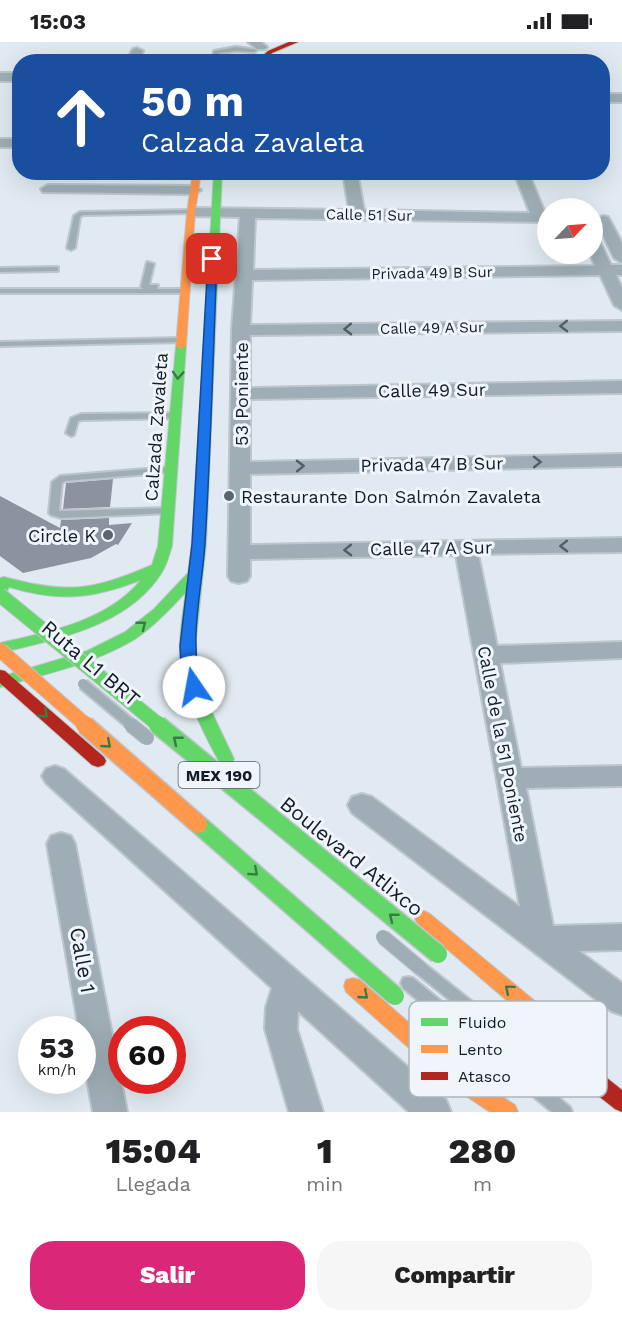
<!DOCTYPE html>
<html lang="es">
<meta charset="utf-8">
<style>
body{margin:0;font-family:"Work Sans",sans-serif;background:#f6f6f6;color:#202124;height:100vh;display:flex;flex-direction:column;font-size:22px;white-space:nowrap}
*{box-sizing:border-box;margin:0}
p{font-size:20px;color:#757577}
.icon{flex:none;width:33px;height:33px;fill:none;stroke:currentColor;stroke-width:2;stroke-linecap:round;stroke-linejoin:round}
.map{position:relative;height:1070px;overflow:hidden}
.drawer{display:flex;flex-direction:column;background:#fff;flex:1}
.drawer>*{flex:none}
.hud{position:absolute;left:12px;top:12px;width:598px;height:126px;border-radius:24px;box-shadow:0 6px 24px #0002;background:#1a4fa0;color:#fff;overflow:hidden}
.needle{width:39px;rotate:65deg}
.fabs{position:absolute;left:537px;top:156px;display:grid;gap:12px}
.fabs a{display:grid;place-items:center;width:66px;height:66px;border-radius:50%;background:#fff;box-shadow:0 6px 24px #0002;font-size:30px}
.speed{position:absolute;left:18px;top:974px;display:flex;gap:12px;font-size:30px;font-weight:700;text-align:center}
.speed>*{display:grid;place-content:center;width:78px;height:78px;border-radius:50%;background:#fff;box-shadow:0 6px 24px #0002;line-height:1}
.speed small{font-size:15px;font-weight:400}
.speed .limit{border:9px solid #d22;background:#fff;color:#111}
.pin{position:absolute;display:grid;place-items:center;width:51px;height:51px;color:#fff;margin:-26px;border-radius:12px;box-shadow:0 3px 9px #0006}
.me{position:absolute;width:66px;margin:-33px;rotate:348deg;stroke-linejoin:round;filter:drop-shadow(0 0 4px #0008)}
.turn{display:flex;align-items:center;gap:21px;height:126px;padding:0 30px;font-size:27px}
.turn .icon{width:78px;height:78px;stroke-width:2.5}
.turn b{display:block;font-size:42px;line-height:51px}
.eta{display:flex;justify-content:space-evenly;align-items:center;height:102px;text-align:center}
.eta b{font-size:36px;font-weight:800;line-height:42px}
.primary-button{display:flex;gap:12px;margin-top:auto;padding:12px 30px}
.primary-button a{flex:1;height:69px;border-radius:24px;background:#db2777;color:#fff;font-size:24px;font-weight:800;line-height:69px;text-align:center}
.primary-button a+a{background:#f6f6f6;color:#202124}
.status{display:flex;justify-content:space-between;align-items:center;height:42px;padding:0 30px;background:#fff;direction:ltr}
.status svg{height:16px;fill:currentColor}
.map>svg:first-child{display:block}
.building{fill:#8c92a0}
.lines{fill:none;stroke-linecap:round;stroke-linejoin:round}
.lane-casing{stroke:#bec5cc;stroke-width:4}
.street-casing{stroke:#bec5cc;stroke-width:4}
.fast-casing{stroke:#bec5cc;stroke-width:2}
.slow-casing{stroke:#bec5cc;stroke-width:2}
.jam-casing{stroke:#bec5cc;stroke-width:2}
.lane{fill:#9faeb6;fill-rule:evenodd}
.street{fill:#9faeb6;fill-rule:evenodd}
.fast{fill:#63d668;fill-rule:evenodd}
.slow{fill:#ff974d;fill-rule:evenodd}
.jam{fill:#b3261e;fill-rule:evenodd}
.lane-bridge-far1-casing{stroke:#bec5cc;stroke-width:14;stroke-linecap:butt}
.lane-bridge-casing{stroke:#bec5cc;stroke-width:16;stroke-linecap:butt}
.fast-bridge-far1-casing{stroke:#bec5cc;stroke-width:16;stroke-linecap:butt}
.fast-bridge-casing{stroke:#bec5cc;stroke-width:21;stroke-linecap:butt}
.slow-bridge-far1-casing{stroke:#bec5cc;stroke-width:16;stroke-linecap:butt}
.slow-bridge-casing{stroke:#bec5cc;stroke-width:21;stroke-linecap:butt}
.lane-bridge-far1{stroke:#9faeb6;stroke-width:10}
.lane-bridge{stroke:#9faeb6;stroke-width:14}
.fast-bridge-far1{stroke:#63d668;stroke-width:14}
.fast-bridge{stroke:#63d668;stroke-width:18}
.slow-bridge-far1{stroke:#ff974d;stroke-width:14}
.slow-bridge{stroke:#ff974d;stroke-width:18}
.oneway{stroke:#525e67}
.oneway2{stroke:#3b7a48}
.route{fill:#1a73e8;stroke:#114b97;stroke-width:1.5}
.poi-dot{fill:#5b656e;stroke:#eff5fb;stroke-width:2}
.labels{text-anchor:middle;dominant-baseline:central;stroke-width:6;stroke-linejoin:round;paint-order:stroke}
.far-street-label{font-size:15px;fill:#131d27;stroke:#eff5fb}
.shield{fill:#eff5fb;stroke:#555e67;stroke-width:1.5}
.shield-label{font-size:16px;font-weight:bold;fill:#131d27}
.street-label{font-size:18px;fill:#131d27;stroke:#eff5fb}
.poi-label{font-size:18px;fill:#131d27;stroke:#eff5fb;text-anchor:start}
.near-street-label{font-size:21px;fill:#131d27;stroke:#eff5fb}
.key{fill:#eff5fb;stroke:#adb4bb;stroke-width:1.5}
.key-label{font-size:16px;fill:#131d27}
</style>
<div class="status"><b>15:03</b><svg viewBox="0 0 49 12"><path d="M0 12V9h3v3zM5 12V6h3v6zM10 12V3h3v9zM15 12V0h3v12zM26 1h20v11H26zM47 4h2v5h-2z"/></svg></div>
<div class="map">
<svg width="622" height="1070" viewBox="0 0 622 1070">
<rect width="100%" height="100%" fill="#e1eaf2"/>
<!-- building -->
<path class="building" d="M113 437 110 465 63 467 66 441Z
M0 454 60 486 61 478 109 476V483L132 481 118 503 116 502 91 516 23 531 0 514Z"/>
<g class="lines">
<defs>
<path id="lane" d="M236 5 257 8 254 10 236 9 219 11V13L230 20H223L213 14 214 9Z
M191 168 194 170 193 171 83 173 80 175 75 206 71 208 67 206 74 174 80 170Z
M147 220 154 222 149 243H158L157 247H185L189 249 188 251H0V247H143L141 245Z
M55 225H58V229L0 230V226Z
M181 296 185 298 184 300 0 304V300Z
M174 371 177 372V376L82 378 78 379 74 393 71 394 66 391 71 376 81 372Z
M170 425 175 428 173 430 65 439 62 441 59 469 167 466 170 467 172 469 170 471 61 476 51 473 49 471 52 440 60 434Z
M420 920 425 922 573 1040 576 1045 573 1050 568 1052 563 1050 415 930 413 926 415 922Z
M408 935 413 936 570 1065 572 1070H552L403 946 401 941 403 936Z"/>
<path id="street" d="M248 0H261L267 5 265 7H257Z
M137 6 143 9 138 20H126L133 7Z
M0 31H20V39H0Z
M603 52H622V60H603Z
M0 97H20V105H0Z
M343 130H357L364 168 530 171 514 130H528L545 171 548 172V180L255 176 253 228 595 224 590 212H592V196L600 200 611 223H622V233H616L622 246V268L614 263 600 233 252 238 250 283 622 279V289L250 293V346L622 339V351L250 357V420L622 412V424L250 432V503L622 496V510L478 512 497 604 622 600V616L500 621 521 726 622 724V744L526 746 553 884 622 882V908L579 909 622 941V973L611 969 352 771 348 763 352 755 362 752 372 755 520 865 456 513 250 517V534L247 539 239 541 231 539 228 534 232 288 240 175 191 174 184 170 191 166 349 168Z
M48 143 194 144 201 148 194 152 43 150 41 147Z
M603 174 608 175 622 201V221L614 216 596 178Z
M55 724 64 727 446 1058 451 1070H409L298 969 297 987 323 1070H289L265 987 266 965 272 946 46 741 42 734 46 727Z
M61 791 71 794 75 802 127 1070H93L82 1009V987H79L47 802 51 794Z"/>
<path id="fast" d="M214 130H222L206 502 195 606 198 630 205 656 234 717 232 721 226 723 220 721C201 687 181 646 180 606 180 587 183 569 186 550 170 567 154 584 135 597 94 622 45 632 0 645V635L87 609 125 590 154 567 188 531 192 502Z
M181 301 186 304 172 504C169 513 167 522 162 530 129 584 57 597 0 611V601C49 590 108 579 141 538 92 557 59 560 9 545L5 554 0 555V536L4 535C67 552 92 549 152 523L158 504 176 304Z"/>
<path id="slow" d="M193 130H201L195 170 186 304 181 307 176 304 187 170Z
M424 869 430 872 554 975 598 1029 601 1036 598 1043 591 1045 584 1043 540 987 418 882 415 877 418 872Z
M353 936 360 938 468 1032 515 1063 518 1070H490L454 1046 346 950 344 944 346 938Z"/>
<path id="jam" d="M289 0H298L272 11 264 20H256L268 9Z
M0 628 5 629 104 715 106 719 104 723 98 725 92 723 0 641Z
M575 1014 582 1016 622 1048V1070L615 1067 568 1030 565 1023 568 1016Z"/>
</defs>
<!-- lane casing -->
<use href="#lane" class="lane-casing"/>
<!-- street casing -->
<use href="#street" class="street-casing"/>
<!-- fast casing -->
<use href="#fast" class="fast-casing"/>
<!-- slow casing -->
<use href="#slow" class="slow-casing"/>
<!-- jam casing -->
<use href="#jam" class="jam-casing"/>
<!-- lane -->
<use href="#lane" class="lane"/>
<!-- street -->
<use href="#street" class="street"/>
<!-- fast -->
<use href="#fast" class="fast"/>
<!-- slow -->
<use href="#slow" class="slow"/>
<!-- jam -->
<use href="#jam" class="jam"/>
<defs>
<path id="lane-bridge-far1" d="M83 642 133 684"/>
<path id="lane-bridge" d="M131 683 147 696
M383 895 420 926"/>
<path id="fast-bridge-far1" d="M0 553 160 684"/>
<path id="fast-bridge" d="M158 683 438 912
M198 782 395 954"/>
<path id="slow-bridge-far1" d="M0 608 87 684"/>
<path id="slow-bridge" d="M85 683 198 782"/>
</defs>
<!-- lane-bridge-far1 casing -->
<use href="#lane-bridge-far1" class="lane-bridge-far1-casing"/>
<!-- lane-bridge casing -->
<use href="#lane-bridge" class="lane-bridge-casing"/>
<!-- fast-bridge-far1 casing -->
<use href="#fast-bridge-far1" class="fast-bridge-far1-casing"/>
<!-- fast-bridge casing -->
<use href="#fast-bridge" class="fast-bridge-casing"/>
<!-- slow-bridge-far1 casing -->
<use href="#slow-bridge-far1" class="slow-bridge-far1-casing"/>
<!-- slow-bridge casing -->
<use href="#slow-bridge" class="slow-bridge-casing"/>
<!-- lane-bridge-far1 -->
<use href="#lane-bridge-far1" class="lane-bridge-far1"/>
<!-- lane-bridge -->
<use href="#lane-bridge" class="lane-bridge"/>
<!-- fast-bridge-far1 -->
<use href="#fast-bridge-far1" class="fast-bridge-far1"/>
<!-- fast-bridge -->
<use href="#fast-bridge" class="fast-bridge"/>
<!-- slow-bridge-far1 -->
<use href="#slow-bridge-far1" class="slow-bridge-far1"/>
<!-- slow-bridge -->
<use href="#slow-bridge" class="slow-bridge"/>
</g>
<!-- one-way arrows -->
<defs><path id="oneway-chevron" d="M-2-3.5L2.5 0L-2 3.5" fill="none" stroke-width="1.6" stroke-linecap="round" stroke-linejoin="round" transform="scale(1.5)"/></defs>
<g class="oneway">
<use href="#oneway-chevron" transform="translate(564 284) rotate(179)"/>
<use href="#oneway-chevron" transform="translate(348 287) rotate(179)"/>
<use href="#oneway-chevron" transform="translate(537 420) rotate(-1)"/>
<use href="#oneway-chevron" transform="translate(300 424) rotate(-1)"/>
<use href="#oneway-chevron" transform="translate(564 504) rotate(179)"/>
<use href="#oneway-chevron" transform="translate(348 508) rotate(179)"/>
</g>
<g class="oneway2">
<use href="#oneway-chevron" transform="translate(178 333) rotate(94)"/>
<use href="#oneway-chevron" transform="translate(142 583) rotate(-38)"/>
<use href="#oneway-chevron" transform="translate(44 672) rotate(42)"/>
<use href="#oneway-chevron" transform="translate(177 698) rotate(-141)"/>
<use href="#oneway-chevron" transform="translate(107 702) rotate(41)"/>
<use href="#oneway-chevron" transform="translate(254 830) rotate(41)"/>
<use href="#oneway-chevron" transform="translate(393 875) rotate(-141)"/>
<use href="#oneway-chevron" transform="translate(509 947) rotate(-140)"/>
<use href="#oneway-chevron" transform="translate(364 953) rotate(41)"/>
</g>
<!-- route -->
<path class="route" d="M212 214 217 217C213 312 211 406 205 501 202 549 188 598 202 645L199 649H189L181 625 180 604 192 502 208 217Z"/>
<!-- markers -->
<g class="poi-dot">
<circle cx="229" cy="454" r="6"/>
<circle cx="108" cy="493" r="6"/>
</g>
<g class="labels">
<!-- far-street labels -->
<g class="far-street-label">
<text transform="translate(369 173) rotate(1)">Calle 51 Sur</text>
<text transform="translate(432 231) rotate(-1)">Privada 49 B Sur</text>
<text transform="translate(432 286) rotate(-1)">Calle 49 A Sur</text>
</g>
<!-- shield labels -->
<rect class="shield" x="178.5" y="720" width="81" height="26" rx="4.5"/>
<g class="shield-label">
<text x="219" y="733">MEX 190</text>
</g>
<!-- street labels -->
<g class="street-label">
<text transform="translate(432 348) rotate(-1)">Calle 49 Sur</text>
<text transform="translate(241 352) rotate(-90)">53 Poniente</text>
<text transform="translate(156 385) rotate(-86)">Calzada Zavaleta</text>
<text transform="translate(432 422) rotate(-1)">Privada 47 B Sur</text>
<text transform="translate(431 506) rotate(-1)">Calle 47 A Sur</text>
<text transform="translate(503 702) rotate(79)">Calle de la 51 Poniente</text>
</g>
<!-- poi labels -->
<g class="poi-label">
<text x="241" y="454">Restaurante Don Salmón Zavaleta</text>
<text x="96" y="493" text-anchor="end">Circle K</text>
</g>
<!-- near-street labels -->
<g class="near-street-label">
<text transform="translate(91 621) rotate(40)">Ruta L1 BRT</text>
<text transform="translate(352 814) rotate(39)">Boulevard Atlixco</text>
<text transform="translate(83 918) rotate(80)">Calle 1</text>
</g>
</g>
<!-- legend -->
<rect x="409" y="959" width="198" height="96" rx="9" class="key"/>
<rect x="421" y="976" width="27" height="8" fill="#63d668"/>
<rect x="421" y="1003" width="27" height="8" fill="#ff974d"/>
<rect x="421" y="1030" width="27" height="8" fill="#b3261e"/>
<g class="key-label">
<text x="458" y="986">Fluido</text>
<text x="458" y="1013">Lento</text>
<text x="458" y="1040">Atasco</text>
</g>
</svg>
<div class="fabs">
<a><svg class="needle" viewBox="-14 -14 28 28"><path d="M0-13l5 13h-10z" fill="#e53935"/><path d="M0 13l5-13h-10z" fill="#757577"/></svg></a>
</div>
<div class="speed"><div>53<small>km/h</small></div><div class="limit">60</div></div>
<div class="pin" style="left:212px;top:217px;background:#d93025"><svg class="icon" aria-label="arrive" viewBox="0 0 24 24"><path d="M6 21V4h12l-3 4 3 4H6"/></svg></div>
<svg class="me" style="left:194px;top:645px" viewBox="-20 -20 40 40"><circle r="19" fill="#fff"/><path d="M0-13L10 11 0 6-10 11z" fill="#1a73e8"/></svg>
<div class="hud">
<div class="turn"><svg class="icon" aria-label="ahead" viewBox="0 0 24 24"><path d="M12 20V5M6 11l6-6 6 6"/></svg><div><b>50 m</b>Calzada Zavaleta</div></div>
</div>
</div>
<section class="drawer">
<div class="eta">
<div><b>15:04</b><p>Llegada</p></div>
<div><b>1</b><p>min</p></div>
<div><b>280</b><p>m</p></div>
</div>
<div class="primary-button"><a>Salir</a><a>Compartir</a></div>
</section>
